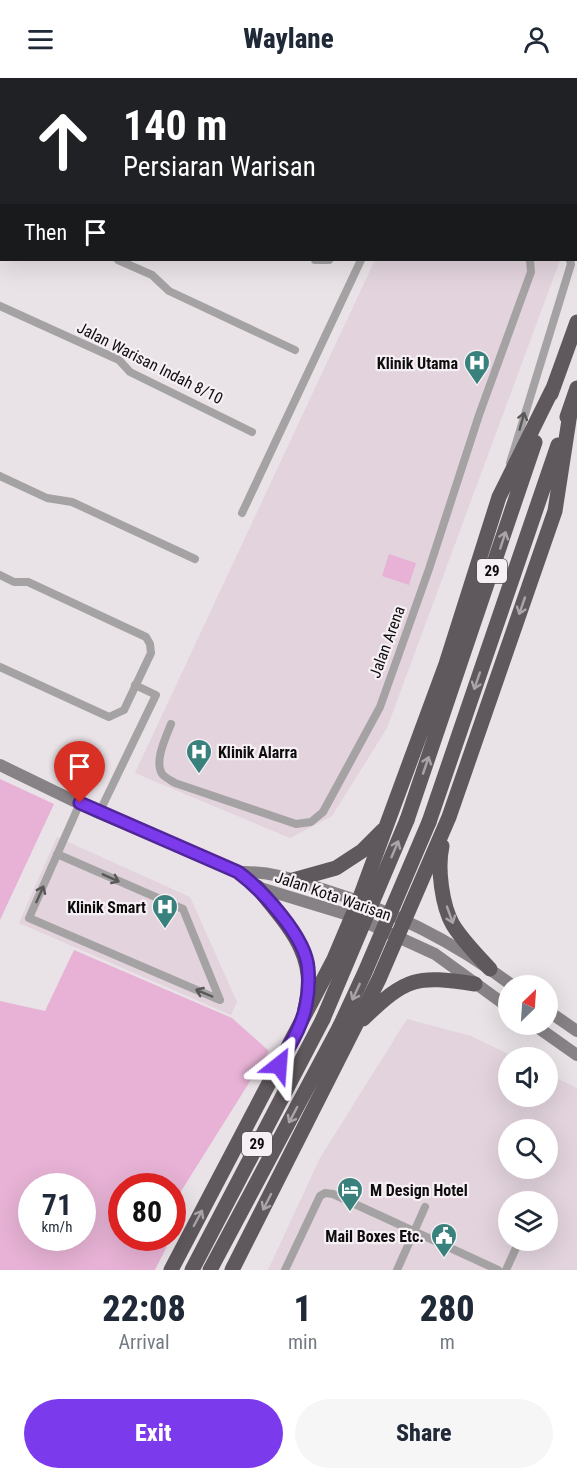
<!DOCTYPE html>
<style>
body{margin:0;font-family:"Roboto Condensed",sans-serif;background:#f6f6f7;color:#1f2937;height:100vh;display:flex;flex-direction:column;font-size:22px;white-space:nowrap}
*{box-sizing:border-box;margin:0}
p{font-size:20px;color:#747a83}
.icon{flex:none;width:33px;height:33px;fill:none;stroke:currentColor;stroke-width:2;stroke-linecap:round;stroke-linejoin:round}
.map{position:relative;height:1192px;overflow:hidden}
.drawer{display:flex;flex-direction:column;background:#fff;flex:1}
.drawer>*{flex:none}
.top-card{position:absolute;left:0px;top:0px;width:578px;height:183px;box-shadow:0 6px 24px #0002;background:#202124;color:#fff;overflow:hidden}
.needle{width:39px;rotate:25deg}
.fabs{position:absolute;left:498px;top:897px;display:grid;gap:12px}
.fabs a{display:grid;place-items:center;width:60px;height:60px;border-radius:50%;background:#fff;box-shadow:0 6px 24px #0002;font-size:30px}
.speed{position:absolute;left:18px;top:1095px;display:flex;gap:12px;font-size:30px;font-weight:700;text-align:center}
.speed>*{display:grid;place-content:center;width:78px;height:78px;border-radius:50%;background:#fff;box-shadow:0 6px 24px #0002;line-height:1}
.speed small{font-size:15px;font-weight:400}
.speed .limit{border:9px solid #d22;background:#fff;color:#111}
.pin{position:absolute;display:grid;place-items:center;width:51px;height:51px;color:#fff;margin:-62px -26px;border-radius:50% 50% 50% 0;rotate:-45deg;box-shadow:0 0 6px #0007}
.pin .icon{rotate:45deg}
.me{position:absolute;width:66px;margin:-33px;rotate:28deg;stroke-linejoin:round;filter:drop-shadow(0 0 4px #0008)}
.turn{display:flex;align-items:center;gap:21px;height:126px;padding:0 24px;font-size:27px}
.turn .icon{width:78px;height:78px;stroke-width:2.5}
.turn b{display:block;font-size:42px;line-height:51px}
.then{display:flex;align-items:center;height:57px;padding:0 24px;background:#0003;gap:12px;font-size:22px}
.eta{display:flex;justify-content:space-evenly;align-items:center;height:102px;text-align:center}
.eta b{font-size:36px;font-weight:800;line-height:42px}
.action{display:flex;gap:12px;margin-top:auto;padding:12px 24px}
.action a{flex:1;height:69px;border-radius:36px;background:#7c3aed;color:#fff;font-size:24px;font-weight:800;line-height:69px;text-align:center}
.action a+a{background:#f6f6f7;color:#1f2937}
header{display:flex;justify-content:space-between;align-items:center;height:78px;padding:0 24px;background:#fff;font-size:27px;font-weight:800}
.map>svg:first-child{display:block}
.built{fill:#e2d3dd;fill-rule:evenodd}
.green{fill:#e7b2d5;fill-rule:evenodd}
.lines{fill:none;stroke-linecap:round;stroke-linejoin:round}
.street{stroke:#a5a2a4;stroke-width:8}
.secondary{stroke:#878285;stroke-width:12}
.highway{stroke:#5f585c;stroke-width:15}
.highway-bridge{stroke:#5f585c;stroke-width:15}
.oneway{stroke:#5a5758}
.oneway2{stroke:#aaa4a8}
.route-casing{stroke:#51269a;stroke-width:15}
.route{stroke:#7c3aed;stroke-width:10}
.labels{text-anchor:middle;dominant-baseline:central;stroke-width:4.5;stroke-linejoin:round;paint-order:stroke}
.shield{fill:#f6eff4;stroke:#545052;stroke-width:1.5}
.shield-label{font-size:15px;font-weight:bold;fill:#0e0c0d}
.street-label{font-size:16px;fill:#0e0c0d;stroke:#f6eff4}
.poi-label{font-size:16px;font-weight:bold;fill:#0e0c0d;stroke:#f6eff4;text-anchor:end}
</style>
<header><svg class="icon" aria-label="menu" viewBox="0 0 24 24"><path d="M4 6h16M4 12h16M4 18h16"/></svg>Waylane<svg class="icon" aria-label="person" viewBox="0 0 24 24"><circle cx="12" cy="8" r="4"/><path d="M4 21q1-7 8-7t8 7"/></svg></header>
<div class="map">
<svg width="577" height="1192" viewBox="0 0 577 1192">
<rect width="100%" height="100%" fill="#e9e2e6"/>
<!-- built -->
<path class="built" d="M375 182H560L387 650 332 738 290 760 135 695Z
M57 759 190 819 237 924 231 937 19 845Z
M407 941 471 958 514 979 508 980V1018H548V996L577 1010V1192H268L320 1080ZM508 1052H548V1090H508ZM508 1124H548V1162H508Z"/>
<!-- green -->
<path class="green" d="M389 476 416 485 409 507 382 498Z
M0 701 54 726 0 842Z
M74 872 232 940 269 973 173 1126 172 1108H122V1160H164L167 1168 155 1192H0V923L45 933ZM32 1108H82V1160H32Z"/>
<g class="lines">
<!-- street -->
<path class="street" d="M149 0 152 2
M72 2 73 0
M0 27 2 28
M0 127 2 128
M0 155 2 152
M576 157H577
M118 182 152 197 169 213 295 272
M315 182H329
M0 228 119 282 130 294 252 354
M510 385 571 186 570 182
M0 398 47 420 72 424 195 481
M242 435 361 182
M0 497 14 504H28L146 559 150 566 151 575 124 632 109 639 0 589
M171 646C166 659 153 685 163 697 166 700 172 703 175 705L296 746 311 744 323 734 380 629 429 491 479 337 531 194 530 182
M99 735 156 617 135 607
M57 776 183 831 220 922 29 840 80 725
M285 1192 320 1118 325 1115 333 1116 498 1192
M397 1192 425 1129
M506 1192 516 1170"/>
<!-- secondary -->
<path class="secondary" d="M0 687 99 735 238 794 257 809 352 838 435 876 508 929
M238 794C270 793 292 801 322 811 391 832 455 864 513 908
M548 933 577 953
M533 946 577 977"/>
<!-- highway -->
<path class="highway" d="M551 316 577 244
M567 339 577 310
M407 742 535 364
M429 744 558 367
M442 768C437 790 442 828 453 847 463 863 477 877 490 891
M293 802 336 790 362 773 383 752
M257 809C287 847 320 878 305 931
M363 941C407 899 416 897 475 906
M171 1192 334 881 359 822 446 586 499 419 554 308
M192 1192 323 941
M210 1192 340 948
M232 1192 379 901 449 739 555 433 571 329"/>
<!-- highway-bridge -->
<path class="highway-bridge" d="M323 941 407 742
M340 948 365 894 429 744"/>
</g>
<!-- one-way arrows -->
<defs><path id="oneway-shaft" d="M-6 0H5M1.5-3L5.5 0L1.5 3" fill="none" stroke-width="1.6" stroke-linecap="round" stroke-linejoin="round" transform="scale(1.5)"/></defs>
<g class="oneway">
<use href="#oneway-shaft" transform="translate(522 343) rotate(-74)"/>
<use href="#oneway-shaft" transform="translate(111 800) rotate(24)"/>
<use href="#oneway-shaft" transform="translate(40 816) rotate(-66)"/>
<use href="#oneway-shaft" transform="translate(204 915) rotate(-157)"/>
</g>
<g class="oneway2">
<use href="#oneway-shaft" transform="translate(503 462) rotate(-72)"/>
<use href="#oneway-shaft" transform="translate(522 528) rotate(109)"/>
<use href="#oneway-shaft" transform="translate(477 603) rotate(109)"/>
<use href="#oneway-shaft" transform="translate(426 687) rotate(-71)"/>
<use href="#oneway-shaft" transform="translate(395 771) rotate(-67)"/>
<use href="#oneway-shaft" transform="translate(450 837) rotate(70)"/>
<use href="#oneway-shaft" transform="translate(356 914) rotate(115)"/>
<use href="#oneway-shaft" transform="translate(293 1037) rotate(118)"/>
<use href="#oneway-shaft" transform="translate(267 1124) rotate(117)"/>
<use href="#oneway-shaft" transform="translate(198 1140) rotate(-62)"/>
</g>
<g class="lines">
<defs>
<path id="route" d="M80 725 238 794C262 812 306 859 308 890 309 901 308 917 306 927 302 949 289 968 279 987"/>
</defs>
<!-- route casing -->
<use href="#route" class="route-casing"/>
<!-- route -->
<use href="#route" class="route"/>
</g>
<!-- icons -->
<defs>
<symbol id="hospital-pin" viewBox="-11 -11 22 30"><path d="M0 17L-7.5 6A9.5 9.5 0 1 1 7.5 6Z" fill="#39817c" stroke="#f6eff4"/><path d="M-5-5h3v3.5h4V-5h3V5h-3V1.5h-4V5h-3Z" fill="#fff"/></symbol>
<symbol id="hotel-pin" viewBox="-11 -11 22 30"><path d="M0 17L-7.5 6A9.5 9.5 0 1 1 7.5 6Z" fill="#39817c" stroke="#f6eff4"/><path d="M-6-4.5h1.5V1H6V5H4.5V3h-9V5H-6ZM-4 0a1.8 1.8 0 1 1 3.6 0ZM.5 0V-2.5h3Q6-2.5 6 0Z" fill="#fff"/></symbol>
<symbol id="civic-pin" viewBox="-11 -11 22 30"><path d="M0 17L-7.5 6A9.5 9.5 0 1 1 7.5 6Z" fill="#39817c" stroke="#f6eff4"/><path d="M-.6-6.5H3V-4.5H.6V-3L4-1V1h2V6H-6V1h2V-1L-.6-3ZM-1.2 2.5V6h2.4V2.5Z" fill="#fff"/></symbol>
</defs>
<g fill-rule="evenodd">
<use href="#hospital-pin" x="462" y="270" width="30" height="40"/>
<use href="#hospital-pin" x="184" y="659" width="30" height="40"/>
<use href="#hospital-pin" x="150" y="814" width="30" height="40"/>
<use href="#hotel-pin" x="335" y="1097" width="30" height="40"/>
<use href="#civic-pin" x="429" y="1143" width="30" height="40"/>
</g>
<g class="labels">
<!-- shield labels -->
<g class="shield">
<rect x="477" y="481" width="30" height="24" rx="4.5"/>
<rect x="242" y="1054" width="30" height="24" rx="4.5"/>
</g>
<g class="shield-label">
<text x="492" y="493">29</text>
<text x="257" y="1066">29</text>
</g>
<!-- street labels -->
<g class="street-label">
<text transform="translate(150 285) rotate(27)">Jalan Warisan Indah 8/10</text>
<text transform="translate(387 564) rotate(-70)">Jalan Arena</text>
<text transform="translate(333 818) rotate(19)">Jalan Kota Warisan</text>
</g>
<!-- poi labels -->
<g class="poi-label">
<text x="458" y="285">Klinik Utama</text>
<text x="218" y="674" text-anchor="start">Klinik Alarra</text>
<text x="146" y="829">Klinik Smart</text>
<text x="370" y="1112" text-anchor="start">M Design Hotel</text>
<text x="424" y="1158">Mail Boxes Etc.</text>
</g>
</g>
</svg>
<div class="fabs">
<a><svg class="needle" viewBox="-14 -14 28 28"><path d="M0-13l5 13h-10z" fill="#e53935"/><path d="M0 13l5-13h-10z" fill="#747a83"/></svg></a>
<a><svg class="icon" aria-label="sound" viewBox="0 0 24 24"><path d="M4 9h4l5-4v14l-5-4H4zM17 9q2 3 0 6"/></svg></a>
<a><svg class="icon" aria-label="search" viewBox="0 0 24 24"><circle cx="10" cy="10" r="6"/><path d="M15 15l6 6"/></svg></a>
<a><svg class="icon" aria-label="layers" viewBox="0 0 24 24"><path d="M12 4l9 5-9 5-9-5zM3 14l9 5 9-5"/></svg></a>
</div>
<div class="speed"><div>71<small>km/h</small></div><div class="limit">80</div></div>
<div class="pin" style="left:80px;top:725px;background:#d93025"><svg class="icon" aria-label="arrive" viewBox="0 0 24 24"><path d="M6 21V4h12l-3 4 3 4H6"/></svg></div>
<svg class="me" style="left:279px;top:987px" viewBox="-20 -20 40 40"><path d="M0-17L14 15 0 8-14 15z" fill="#7c3aed" stroke="#fff" stroke-width="4"/></svg>
<div class="top-card">
<div class="turn"><svg class="icon" aria-label="ahead" viewBox="0 0 24 24"><path d="M12 20V5M6 11l6-6 6 6"/></svg><div><b>140 m</b>Persiaran Warisan</div></div>
<div class="then">Then<svg class="icon" aria-label="arrive" viewBox="0 0 24 24"><path d="M6 21V4h12l-3 4 3 4H6"/></svg></div>
</div>
</div>
<section class="drawer">
<div class="eta">
<div><b>22:08</b><p>Arrival</p></div>
<div><b>1</b><p>min</p></div>
<div><b>280</b><p>m</p></div>
</div>
<div class="action"><a>Exit</a><a>Share</a></div>
</section>
